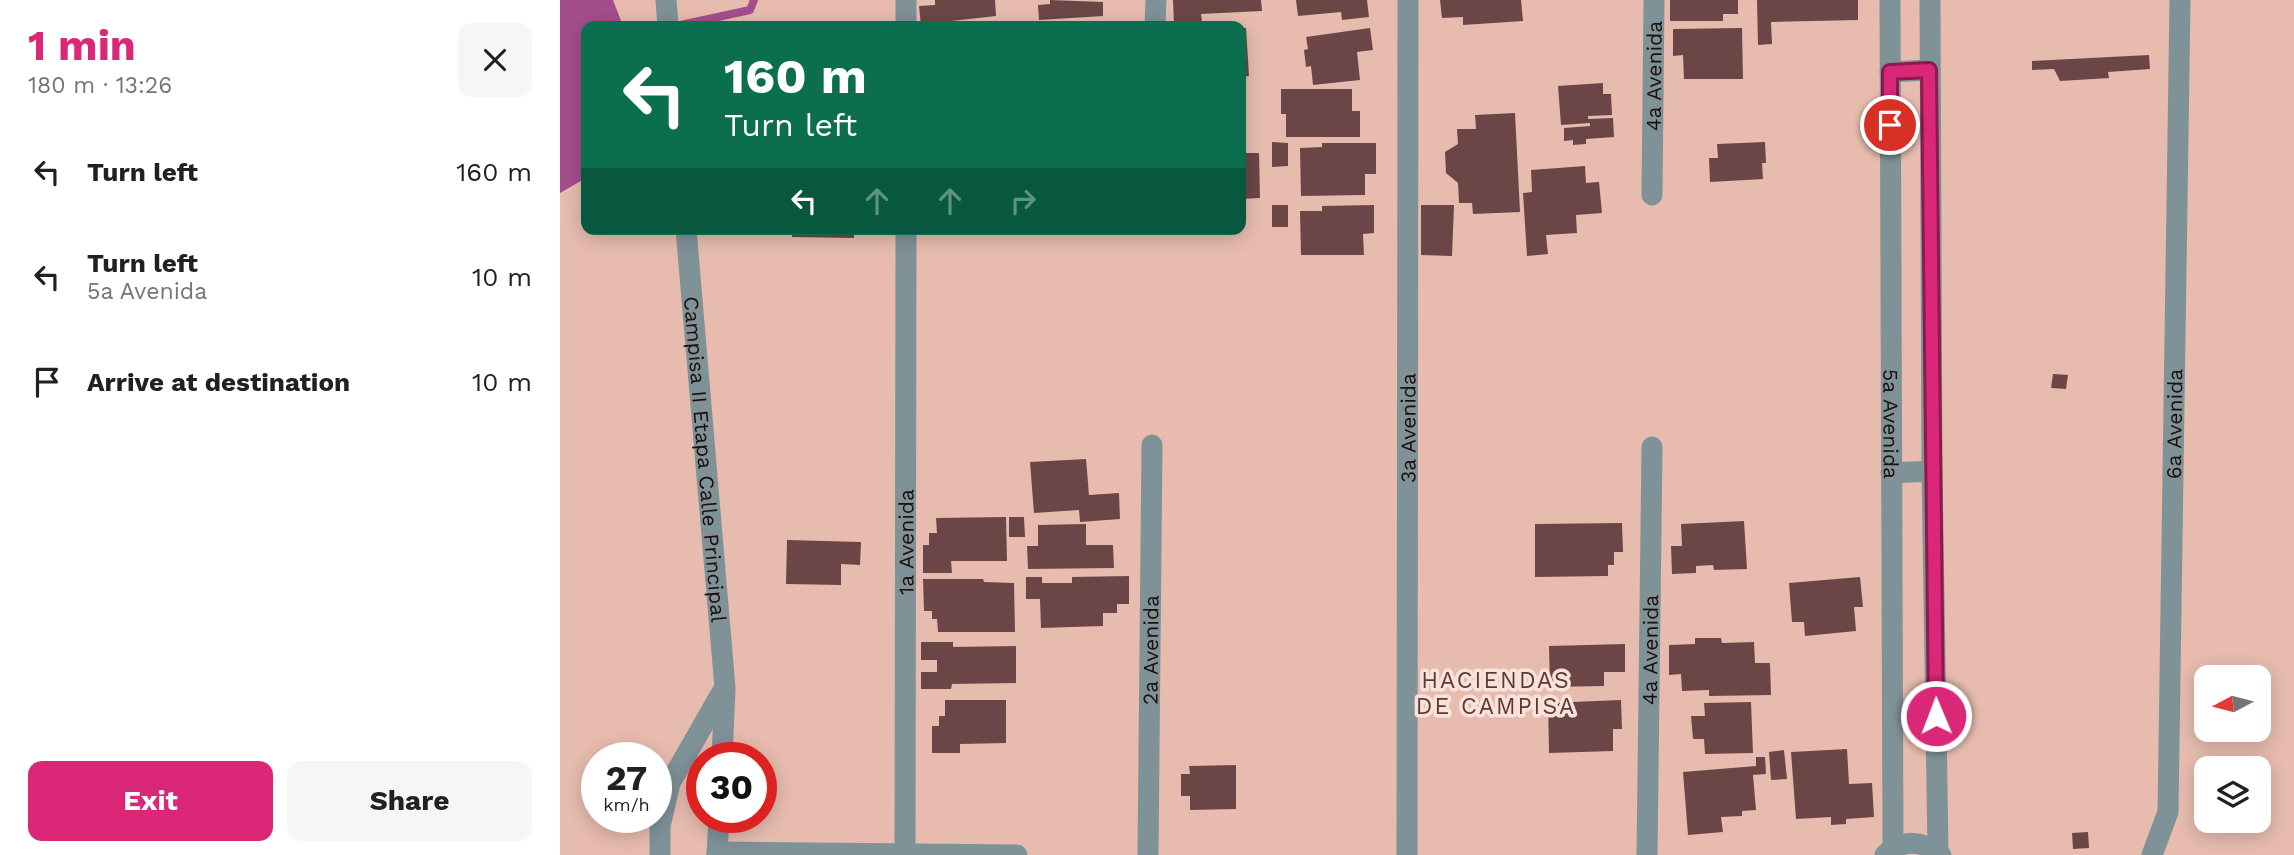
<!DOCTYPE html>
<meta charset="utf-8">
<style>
body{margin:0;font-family:"Work Sans",sans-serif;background:#f6f6f6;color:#202124;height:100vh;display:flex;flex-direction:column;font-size:26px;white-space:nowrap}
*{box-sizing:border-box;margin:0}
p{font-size:23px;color:#757577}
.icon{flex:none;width:38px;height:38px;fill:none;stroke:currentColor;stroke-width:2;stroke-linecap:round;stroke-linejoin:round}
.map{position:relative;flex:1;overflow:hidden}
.details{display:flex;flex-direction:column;background:#fff;width:560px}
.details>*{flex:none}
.banner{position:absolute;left:21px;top:21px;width:665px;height:214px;border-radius:14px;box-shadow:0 4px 18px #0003;background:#0b6e4f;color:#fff;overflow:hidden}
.needle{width:46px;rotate:263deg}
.tools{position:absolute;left:1634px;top:665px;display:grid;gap:14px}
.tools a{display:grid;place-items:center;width:77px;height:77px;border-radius:14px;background:#fff;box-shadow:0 4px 18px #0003;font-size:35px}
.speed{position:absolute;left:21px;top:742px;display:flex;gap:14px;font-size:35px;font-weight:700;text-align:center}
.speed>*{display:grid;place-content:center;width:91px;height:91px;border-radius:50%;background:#fff;box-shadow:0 4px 18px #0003;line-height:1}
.speed small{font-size:18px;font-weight:400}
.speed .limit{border:10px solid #d22;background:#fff;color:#111}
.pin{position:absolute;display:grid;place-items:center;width:60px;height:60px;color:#fff;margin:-30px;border:4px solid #fff;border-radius:50%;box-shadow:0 2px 7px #0007}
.me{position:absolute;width:77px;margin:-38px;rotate:359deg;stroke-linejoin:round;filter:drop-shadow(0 0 5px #0008)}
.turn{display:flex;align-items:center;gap:24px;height:147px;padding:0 28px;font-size:32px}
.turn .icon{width:91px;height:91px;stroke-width:2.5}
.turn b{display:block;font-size:49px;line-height:60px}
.lanes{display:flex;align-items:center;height:66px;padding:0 28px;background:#0003;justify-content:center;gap:35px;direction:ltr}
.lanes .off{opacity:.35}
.round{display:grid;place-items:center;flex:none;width:74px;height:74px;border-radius:14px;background:#f6f6f6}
.headline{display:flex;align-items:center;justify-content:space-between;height:119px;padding:0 28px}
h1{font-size:42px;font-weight:700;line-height:52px;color:#db2777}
.cta{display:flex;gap:14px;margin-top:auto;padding:14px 28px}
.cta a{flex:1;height:80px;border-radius:14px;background:#db2777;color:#fff;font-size:28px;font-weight:700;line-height:80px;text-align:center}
.cta a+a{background:#f6f6f6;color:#202124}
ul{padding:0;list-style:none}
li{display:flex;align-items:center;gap:21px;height:105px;padding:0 28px}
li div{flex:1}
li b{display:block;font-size:26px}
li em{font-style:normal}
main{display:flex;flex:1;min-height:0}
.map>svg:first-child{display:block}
.water{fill:#a34d8d}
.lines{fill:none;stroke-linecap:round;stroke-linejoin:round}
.stream{stroke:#a34d8d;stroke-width:8}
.building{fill:#6c4647}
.street{stroke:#7f9298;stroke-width:21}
.route-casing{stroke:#8e194d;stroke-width:18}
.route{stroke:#db2777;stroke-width:12}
.labels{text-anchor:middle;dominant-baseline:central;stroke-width:7;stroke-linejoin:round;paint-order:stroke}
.street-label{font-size:21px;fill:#1d0f0a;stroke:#f8e2db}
.neighbourhood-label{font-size:23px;letter-spacing:2px;fill:#5d3a30;stroke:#f8e2db}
</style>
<main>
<section class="details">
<div class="headline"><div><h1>1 min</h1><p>180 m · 13:26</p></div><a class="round"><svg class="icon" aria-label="close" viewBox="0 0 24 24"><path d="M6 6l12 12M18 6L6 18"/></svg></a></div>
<ul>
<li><svg class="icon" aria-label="left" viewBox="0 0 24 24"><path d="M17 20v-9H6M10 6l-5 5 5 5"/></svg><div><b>Turn left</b></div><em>160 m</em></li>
<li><svg class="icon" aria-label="left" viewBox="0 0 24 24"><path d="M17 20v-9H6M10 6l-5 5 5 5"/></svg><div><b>Turn left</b><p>5a Avenida</p></div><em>10 m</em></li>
<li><svg class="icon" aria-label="arrive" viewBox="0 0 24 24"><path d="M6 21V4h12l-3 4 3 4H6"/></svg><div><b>Arrive at destination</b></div><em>10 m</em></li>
</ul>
<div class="cta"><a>Exit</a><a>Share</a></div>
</section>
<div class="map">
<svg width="1734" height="855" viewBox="0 0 1734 855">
<rect width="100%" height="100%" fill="#e7bcaf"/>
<!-- water -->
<path class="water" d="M0 0H53L63 26H26V178L0 193Z"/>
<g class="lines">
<!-- stream -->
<path class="stream" d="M116 26 190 10 194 0"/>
</g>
<!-- building -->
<path class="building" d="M375 0H435L436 16 391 21 392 25 361 26 359 6 375 5Z
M490 0 543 2V16L479 20 478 5 490 4Z
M613 0H701L702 11 641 14 642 22 614 23Z
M736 0H807L809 17 782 20 781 12 738 16Z
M880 0H961L963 21 903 25V17L882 18Z
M1110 0H1178V14H1163V21H1110Z
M1197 0H1298V20L1211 22 1212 44 1198 45Z
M681 28H686L689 76 681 77Z
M810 28 813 50 797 52 800 80 753 85 751 66 746 67 744 50 748 49 746 37Z
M1182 28 1183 79H1124L1123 55 1113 56V29Z
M1589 55 1590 69 1548 72 1549 78 1500 81 1494 69 1472 70V61Z
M1043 83V94H1051L1052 115 1028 116V119L1053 118 1054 137 1026 139V144L1013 145V140L1004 141V128L1030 126V123L1001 125 998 86Z
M721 89H792V111H800V137H726V114H721Z
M955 113 960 212 913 214 912 203H899L898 183 886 173 885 152 898 144 897 129H916L915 115Z
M712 142 728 143V166L712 167Z
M1205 142 1206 163H1202L1203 179 1150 182 1149 158H1158L1157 144Z
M762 143H816V174H805V195L741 196 740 148 762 147Z
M681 153H699L700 198 681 199Z
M1025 166 1026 183 1039 182 1042 213 1016 215 1017 233 986 235 988 254 967 256 963 193 972 192 971 170Z
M712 205H728V227H712Z
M814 205V233L803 234 804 255H741L740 211H762V206Z
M861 205H894L892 256 861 255Z
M232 229H294V238L232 237Z
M1493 374 1508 375 1506 389 1491 388Z
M526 459 529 495 559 493 560 519 520 522 519 510 474 513 470 462Z
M446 517 447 561H391L392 573H363V545H369V533H377L376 518Z
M449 517H464L465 537H449Z
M1184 521 1187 569 1154 570 1153 565 1136 566V573L1112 574 1111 546H1122L1121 524Z
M1062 523 1063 552H1054V565H1048V576L975 577V524Z
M526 524V545H553L554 568 468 569 467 546H478V525Z
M227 540 301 542 300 565 281 564V585L226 584Z
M569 576V604H557V613H543V626L481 628 480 599H466V577H482V583H512V577Z
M1300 577 1303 607H1294L1296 631 1245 636 1244 622H1232L1229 583Z
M363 579H423L424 582 454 583 455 632H378L377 619H372V611H364Z
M1135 638H1161L1162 643 1194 642 1195 663H1210L1211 695 1149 696V690L1122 691 1121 674 1109 675V645L1135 644Z
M361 642H393V647L456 646V683L392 684 391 689H361V672H377V660H361Z
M1065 644V672H1044V686L990 687 989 646Z
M385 700H446V743L400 744V753H372V726H379V716H385Z
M1061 700 1062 729H1053V751L989 753 988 703Z
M1191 702 1193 753 1145 754 1144 739H1133L1131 716H1145L1144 703Z
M1287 749 1289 784 1312 783 1314 817 1286 819V824L1271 825V817L1236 819 1231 752Z
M1224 750 1227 779 1211 780 1209 752Z
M1196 757H1205L1206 774 1193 775 1196 810 1182 811V816L1161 817 1163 832 1128 835 1123 772 1196 766Z
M676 765V809L630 810V796H621V774H630L629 766Z
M1528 832 1529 848 1513 849 1512 833Z"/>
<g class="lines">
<!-- street -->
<g class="street">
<path d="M106 0 108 26"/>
<path id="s1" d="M1330 0 1333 848"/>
<path d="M1370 0 1372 471 1378 852"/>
<path d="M346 26V0"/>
<path d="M595 26 596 0"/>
<path d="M1330 72 1369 70"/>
<path id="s2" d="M1092 195 1094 0"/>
<path id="s3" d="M126 229 165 688 162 758"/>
<path d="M1331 473 1372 471"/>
<path d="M157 852 457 855"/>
<path d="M100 855V826L110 783 162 692"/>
<path d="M157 855 159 817"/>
<path id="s4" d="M345 855 346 229"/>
<path id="s5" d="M588 855 592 445"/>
<path id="s6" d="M847 855 848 0"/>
<path id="s7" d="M1087 855 1092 447"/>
<path d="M1325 855C1342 839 1363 840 1381 855"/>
<path id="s8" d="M1592 855 1608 812 1620 0"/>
</g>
</g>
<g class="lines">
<defs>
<path id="route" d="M1330 125V72L1369 70 1376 716"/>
</defs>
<!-- route casing -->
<use href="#route" class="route-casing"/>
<!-- route -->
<use href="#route" class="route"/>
</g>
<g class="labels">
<!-- street labels -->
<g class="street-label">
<text stroke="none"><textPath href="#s2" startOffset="119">4a Avenida</textPath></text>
<text stroke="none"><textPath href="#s1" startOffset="424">5a Avenida</textPath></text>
<text stroke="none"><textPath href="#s8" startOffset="434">6a Avenida</textPath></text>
<text stroke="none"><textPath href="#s6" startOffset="427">3a Avenida</textPath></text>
<text stroke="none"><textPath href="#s3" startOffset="231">Campisa II Etapa Calle Principal</textPath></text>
<text stroke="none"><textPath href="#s4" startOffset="313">1a Avenida</textPath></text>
<text stroke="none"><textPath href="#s5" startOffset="205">2a Avenida</textPath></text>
<text stroke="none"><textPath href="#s7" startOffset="205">4a Avenida</textPath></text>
</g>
<!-- neighbourhood labels -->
<g class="neighbourhood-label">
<text x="936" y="680">HACIENDAS<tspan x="936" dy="26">DE CAMPISA</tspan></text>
</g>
</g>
</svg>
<div class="tools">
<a><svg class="needle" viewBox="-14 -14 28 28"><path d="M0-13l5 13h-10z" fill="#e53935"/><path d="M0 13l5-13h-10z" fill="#757577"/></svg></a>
<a><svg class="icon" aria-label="layers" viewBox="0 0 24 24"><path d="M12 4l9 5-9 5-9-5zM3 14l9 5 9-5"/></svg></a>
</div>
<div class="speed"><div>27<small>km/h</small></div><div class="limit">30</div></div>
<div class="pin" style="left:1330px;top:125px;background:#d93025"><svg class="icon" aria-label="arrive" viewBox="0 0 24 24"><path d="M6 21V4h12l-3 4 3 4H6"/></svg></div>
<svg class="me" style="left:1376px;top:716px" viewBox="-20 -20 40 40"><circle r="17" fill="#db2777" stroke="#fff" stroke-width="3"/><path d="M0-11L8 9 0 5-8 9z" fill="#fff"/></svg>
<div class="banner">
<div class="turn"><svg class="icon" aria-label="left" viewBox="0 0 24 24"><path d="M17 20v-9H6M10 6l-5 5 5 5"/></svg><div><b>160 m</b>Turn left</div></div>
<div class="lanes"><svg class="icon" aria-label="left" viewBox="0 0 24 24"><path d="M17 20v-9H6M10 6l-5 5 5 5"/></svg><svg class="icon off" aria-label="ahead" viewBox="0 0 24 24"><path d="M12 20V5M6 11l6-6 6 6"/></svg><svg class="icon off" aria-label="ahead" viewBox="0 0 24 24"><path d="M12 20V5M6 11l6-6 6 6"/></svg><svg class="icon off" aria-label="right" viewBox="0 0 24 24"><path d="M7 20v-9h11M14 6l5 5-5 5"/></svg></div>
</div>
</div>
</main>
